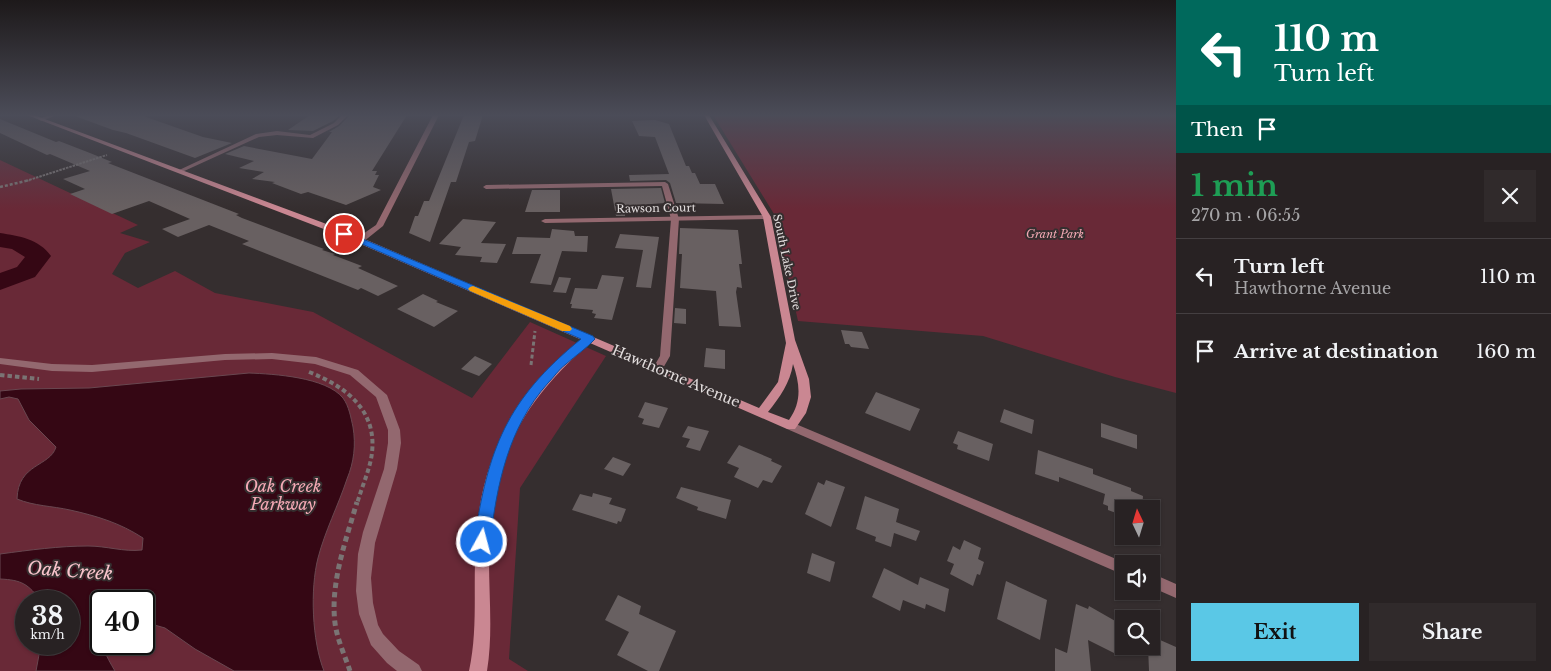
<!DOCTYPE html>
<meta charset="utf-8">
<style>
body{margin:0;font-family:"Libre Baskerville",serif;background:#302a2b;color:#f1f3f6;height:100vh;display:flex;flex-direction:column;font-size:19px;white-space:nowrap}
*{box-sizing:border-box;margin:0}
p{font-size:16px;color:#a5a4a6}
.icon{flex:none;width:28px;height:28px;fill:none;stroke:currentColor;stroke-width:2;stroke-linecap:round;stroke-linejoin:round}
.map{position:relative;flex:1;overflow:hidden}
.details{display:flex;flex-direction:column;background:#282223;width:375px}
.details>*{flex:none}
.hud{background:#00695c;color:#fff;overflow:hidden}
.needle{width:32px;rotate:356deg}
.buttons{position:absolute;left:1115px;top:500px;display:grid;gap:10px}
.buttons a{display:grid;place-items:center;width:45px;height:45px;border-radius:0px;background:#282223;box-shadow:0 1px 4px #0004,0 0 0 1px #443f41;font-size:25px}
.speed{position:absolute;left:15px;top:590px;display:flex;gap:10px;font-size:25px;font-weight:700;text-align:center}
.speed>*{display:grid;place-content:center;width:65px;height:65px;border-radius:50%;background:#282223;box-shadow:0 1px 4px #0004,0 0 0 1px #443f41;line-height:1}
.speed small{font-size:12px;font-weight:400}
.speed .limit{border:2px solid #111;border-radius:8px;background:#fff;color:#111}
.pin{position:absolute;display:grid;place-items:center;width:42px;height:42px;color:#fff;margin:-21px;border:2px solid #fff;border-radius:50%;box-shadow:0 1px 5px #0007}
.me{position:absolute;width:55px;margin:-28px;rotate:7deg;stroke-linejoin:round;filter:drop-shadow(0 0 4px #0008)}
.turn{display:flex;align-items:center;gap:18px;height:105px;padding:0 15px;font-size:22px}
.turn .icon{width:65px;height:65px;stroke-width:2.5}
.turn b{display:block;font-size:35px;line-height:42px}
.then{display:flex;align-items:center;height:48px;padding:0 15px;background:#0003;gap:10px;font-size:19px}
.round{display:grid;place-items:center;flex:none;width:52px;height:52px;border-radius:0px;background:#302a2b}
.summary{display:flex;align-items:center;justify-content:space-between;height:85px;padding:0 15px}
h1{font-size:30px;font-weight:800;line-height:38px;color:#1e9e55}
.cta{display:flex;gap:10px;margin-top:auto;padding:10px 15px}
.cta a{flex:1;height:58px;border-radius:0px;background:#5ac8e6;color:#111;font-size:20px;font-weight:800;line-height:58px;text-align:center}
.cta a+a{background:#302a2b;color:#f1f3f6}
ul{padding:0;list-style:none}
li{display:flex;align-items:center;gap:15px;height:75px;padding:0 15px;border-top:1px solid #443f41}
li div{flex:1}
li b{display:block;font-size:19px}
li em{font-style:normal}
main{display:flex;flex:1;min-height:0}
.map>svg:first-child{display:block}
.green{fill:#692937;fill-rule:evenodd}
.water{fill:#350714;stroke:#694750}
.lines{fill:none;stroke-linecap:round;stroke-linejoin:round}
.river{fill:#350714;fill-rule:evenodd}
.building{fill:#686061}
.path-far4{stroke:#7a7474;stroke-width:2;stroke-dasharray:2.5 1;stroke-linecap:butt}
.path-far3{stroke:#7a7474;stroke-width:2.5;stroke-dasharray:3 2;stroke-linecap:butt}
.path-far2{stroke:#7a7474;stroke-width:3;stroke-dasharray:4 2.5;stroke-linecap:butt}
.path-far1{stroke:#7a7474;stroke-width:4;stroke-dasharray:4.5 3;stroke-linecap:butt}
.path{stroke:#7a7474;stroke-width:5;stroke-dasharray:5.5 4;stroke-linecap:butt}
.lane{fill:#93686f;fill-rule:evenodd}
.street{fill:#93686f;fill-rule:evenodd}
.secondary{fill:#ca8792;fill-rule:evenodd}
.route{fill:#1a73e8;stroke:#114b97}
.slow{fill:#f59e0b}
.labels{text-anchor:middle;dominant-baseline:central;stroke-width:4;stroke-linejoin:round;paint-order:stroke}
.far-street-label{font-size:11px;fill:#e2dddd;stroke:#352e2f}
.far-park-label{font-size:11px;font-style:italic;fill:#f6aab6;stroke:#352e2f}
.street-label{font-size:14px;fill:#e2dddd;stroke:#352e2f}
.near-park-label{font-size:16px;font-style:italic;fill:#f6aab6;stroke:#352e2f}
.near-water-label{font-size:18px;font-style:italic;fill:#fac5cd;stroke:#352e2f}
</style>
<main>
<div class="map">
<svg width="1176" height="671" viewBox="0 0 1176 671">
<rect width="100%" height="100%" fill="#352e2f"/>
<!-- green -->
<path class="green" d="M713 115H1176V393L1115 377 983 336 798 321 774 214Z
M0 160 138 225 120 233 150 242 125 253 112 274 138 288 175 271 215 293 313 312 472 398 530 322 606 356 520 488 509 659 528 671H0ZM26 601H69V644H26ZM101 601H144V644H101Z"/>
<!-- water -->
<path class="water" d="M249 373C274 374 326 377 343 398 349 406 351 418 353 427 356 445 354 462 347 479 338 506 325 531 318 558 310 589 312 641 324 671H234L195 649 165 628 144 622V601H101V618L97 623C98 640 106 656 115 671H36L41 644H69V601H41C28 584 22 580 0 579V554C30 550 59 546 88 546 107 546 123 552 142 550L143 538C120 523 97 516 70 510 52 506 34 506 17 499 18 463 50 467 56 447L29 420 18 399 9 397 0 399V391L21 389 89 388Z"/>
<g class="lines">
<!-- river -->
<path class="river" d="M0 233C19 236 39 239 51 256L35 277 0 290V273L17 267 25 257 12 249 0 247Z"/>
</g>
<!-- building -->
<path class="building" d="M75 115H145L146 117 203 137 232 143 195 158 126 133 113 130 75 116Z
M310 115H340L333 121 313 131 288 130Z
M350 115H407L372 171H377L375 175H379L373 187 381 190 346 205 308 192 301 194 272 183 275 182 252 179 264 172 239 168 254 161 225 154 244 146 312 159 332 132H329L339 126Z
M464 115H482V118L475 141 469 142 456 182H451L430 242 409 233 415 216H418L424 201H429Z
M0 119 56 142 59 141 90 153 112 162 108 163 239 214 236 215 242 218 324 249 322 250 335 254 333 255 362 266 358 268 398 286 378 296 361 288 358 290 242 244 249 241 209 225 178 237 162 229 190 219 149 201 112 214 70 194 85 189 63 179 90 171 50 154 47 155 0 133Z
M655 120 669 124 686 166H689L692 173H695L700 184H715L724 204 676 203 670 183 666 180 630 181 629 175 669 174 655 137 639 136 632 121Z
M661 188 665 203 625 206V216H616L611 189Z
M532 190H560V212H525Z
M463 219 496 222 481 243 506 244 497 263 480 262 482 257 455 255 461 247 439 244Z
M680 228 738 230 742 264H739L742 288 737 287 736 292 741 327 719 326 716 291 680 288 682 254H679Z
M552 229 574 231 575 236H588L587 252 562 251 551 285 530 283 541 254H512L517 237 550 238Z
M620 234 659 237 651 288 636 287 643 250 615 248Z
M602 275 624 277 612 320 594 318 596 314 592 313 593 310 571 308 572 304H570L575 288 597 289Z
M559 277 571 278 566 293 553 292Z
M423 294 438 301 436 302 458 311 434 327 397 309Z
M675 308 686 309V324L674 323Z
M841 330 862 332 869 349 851 347 849 344H845Z
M706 348 725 350V369L704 367Z
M475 356 492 364 479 376 461 369Z
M876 392 920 409 910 431 865 413Z
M645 402 668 408 659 428 642 424 644 419 638 417Z
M1004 409 1034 420 1032 434 1000 422Z
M1101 423 1137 435V449L1101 437Z
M688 426 709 431 700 451 686 447 690 439 682 437Z
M958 431 993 444 989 461 957 449 958 445 953 443Z
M739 445 772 459 771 461 782 466 772 483 763 480 758 488 734 477 739 468 727 463Z
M1038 450 1093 469V474L1131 488V491L1143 496 1142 509H1124V516L1108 510V506L1103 504 1105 494 1059 477V482L1035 474Z
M613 457 631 464 623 476 604 469Z
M826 480 845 487 831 527 805 514 818 482 824 485Z
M681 487 731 500 726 519 697 510 698 507 676 498Z
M593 493 612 498 609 504 626 509 621 522 618 521 617 524 572 510 580 494 592 497Z
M865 496 899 509 896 522 920 531 916 541 894 533 891 547 875 541 876 537 856 529Z
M964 540 981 548 978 559 984 562 980 575 977 574 973 586 950 574 954 564 947 561 953 546 960 550Z
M812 553 835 562 830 582 807 573Z
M884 568 918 585 920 577 949 589 945 612 926 604 925 609 903 600 900 611 872 597Z
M1006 581 1047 600 1040 640 997 619Z
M618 595 641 606 639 614 676 631 659 671H648L617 655 629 632 605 620Z
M1076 604 1088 609 1089 606 1124 626 1120 656 1088 640 1091 671H1055V648L1067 653Z
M1151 636 1176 647V671H1149L1148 646H1151Z"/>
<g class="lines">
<!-- path-far4 -->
<path class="path-far4" d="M26 181 107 155"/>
<!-- path-far3 -->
<path class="path-far3" d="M0 187 30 180"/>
<!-- path-far2 -->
<path class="path-far2" d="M531 365 535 331"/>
<!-- path-far1 -->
<path class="path-far1" d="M309 372C347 387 380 412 371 459 368 474 361 489 357 504
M0 375 39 379"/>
<!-- path -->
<path class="path" d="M350 671C345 656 337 639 335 623 330 583 346 540 357 502"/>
<!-- lane -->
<path class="lane" d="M342 115H348L338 125 313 138 277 135 259 137 182 172 177 171 256 134 277 131 310 135 334 123Z
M665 182 668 184 679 219 670 356 662 370 658 371 653 368 660 356 671 219 662 186 486 189 483 187 486 185Z"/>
<!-- street -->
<path class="street" d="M49 115H57L41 121 38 119Z
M433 115H439L383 226 363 242H357V238L376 225Z
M767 215 771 217 770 219 545 223 541 221 545 219Z
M272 353 316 357 358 370 387 395 400 430 401 443 397 469 375 543 371 578 373 603 378 625 383 634 399 651 419 665 422 671H397L387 663 371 645 359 614 356 591 358 554 363 532 384 469 388 443V430L376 397 350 375 315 364 272 359 225 360 92 372 52 371 0 364V358L52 364 92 365 225 354Z
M791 422 1128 564H1124V575L787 429 785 426 787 423Z
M1151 573 1176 584V598L1151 587Z"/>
<!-- secondary -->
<path class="secondary" d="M27 115H34L348 232 759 408 778 382 786 343 763 217 704 115H709L771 217 795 340 809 379 811 397 806 413 795 429H787L590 343C517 407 490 463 489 560 489 598 493 634 487 671H469C477 634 474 598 475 561 477 463 508 403 582 340L342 236ZM793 364C800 384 802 402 789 420L768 412C780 397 790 383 793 364Z"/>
</g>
<!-- sky -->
<linearGradient id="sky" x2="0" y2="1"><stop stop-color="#1d191a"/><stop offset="0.55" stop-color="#4b4c58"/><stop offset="1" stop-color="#4b4c58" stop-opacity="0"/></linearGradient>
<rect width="1176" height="209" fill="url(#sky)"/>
<!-- route -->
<path class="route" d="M344 231 593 336 595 339C587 348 575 356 566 364 559 369 554 377 548 383 508 428 497 484 490 542L488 547 482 549 476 547 474 542C488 449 506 400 581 339L341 235 340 234Z"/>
<!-- slow -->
<path class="slow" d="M473 286 570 326 572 329 570 331H562L470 291 468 289 470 287Z"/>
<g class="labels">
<!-- far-street labels -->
<g class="far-street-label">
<text transform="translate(656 208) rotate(-1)">Rawson Court</text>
<text transform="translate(787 262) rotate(78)">South Lake Drive</text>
</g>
<!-- far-park labels -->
<g class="far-park-label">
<text x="1055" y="234">Grant Park</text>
</g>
<!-- street labels -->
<g class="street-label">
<text transform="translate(676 376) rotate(23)">Hawthorne Avenue</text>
</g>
<!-- near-park labels -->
<g class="near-park-label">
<text x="283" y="486">Oak Creek<tspan x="283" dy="18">Parkway</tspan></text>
</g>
<!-- near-water labels -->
<g class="near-water-label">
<text transform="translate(70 571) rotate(4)">Oak Creek</text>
</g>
</g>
</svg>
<div class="buttons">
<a><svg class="needle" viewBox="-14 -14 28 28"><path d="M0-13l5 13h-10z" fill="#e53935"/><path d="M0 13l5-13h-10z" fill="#a5a4a6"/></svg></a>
<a><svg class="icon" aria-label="sound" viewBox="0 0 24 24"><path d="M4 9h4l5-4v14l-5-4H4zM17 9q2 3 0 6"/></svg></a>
<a><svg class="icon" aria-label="search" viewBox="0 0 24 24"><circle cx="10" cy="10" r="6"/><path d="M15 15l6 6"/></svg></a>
</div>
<div class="speed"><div>38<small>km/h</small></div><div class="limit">40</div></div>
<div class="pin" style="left:344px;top:234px;background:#d93025"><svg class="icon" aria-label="arrive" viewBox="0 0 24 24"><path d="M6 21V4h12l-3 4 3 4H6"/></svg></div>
<svg class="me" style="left:482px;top:542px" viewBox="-20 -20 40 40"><circle r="17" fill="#1a73e8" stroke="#fff" stroke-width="3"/><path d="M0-11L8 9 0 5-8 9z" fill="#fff"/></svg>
</div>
<section class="details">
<div class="hud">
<div class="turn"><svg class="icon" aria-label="left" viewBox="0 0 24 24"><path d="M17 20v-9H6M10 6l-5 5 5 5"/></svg><div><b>110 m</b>Turn left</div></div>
<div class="then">Then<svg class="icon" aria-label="arrive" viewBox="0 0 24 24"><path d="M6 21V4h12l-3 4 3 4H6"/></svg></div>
</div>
<div class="summary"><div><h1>1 min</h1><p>270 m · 06:55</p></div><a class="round"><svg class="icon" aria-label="close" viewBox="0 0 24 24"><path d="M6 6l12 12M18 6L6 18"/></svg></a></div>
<ul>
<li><svg class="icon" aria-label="left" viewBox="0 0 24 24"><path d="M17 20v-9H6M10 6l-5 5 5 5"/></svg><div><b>Turn left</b><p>Hawthorne Avenue</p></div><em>110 m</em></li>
<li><svg class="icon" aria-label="arrive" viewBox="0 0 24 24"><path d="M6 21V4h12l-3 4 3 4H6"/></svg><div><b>Arrive at destination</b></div><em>160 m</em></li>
</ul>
<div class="cta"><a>Exit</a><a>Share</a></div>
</section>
</main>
